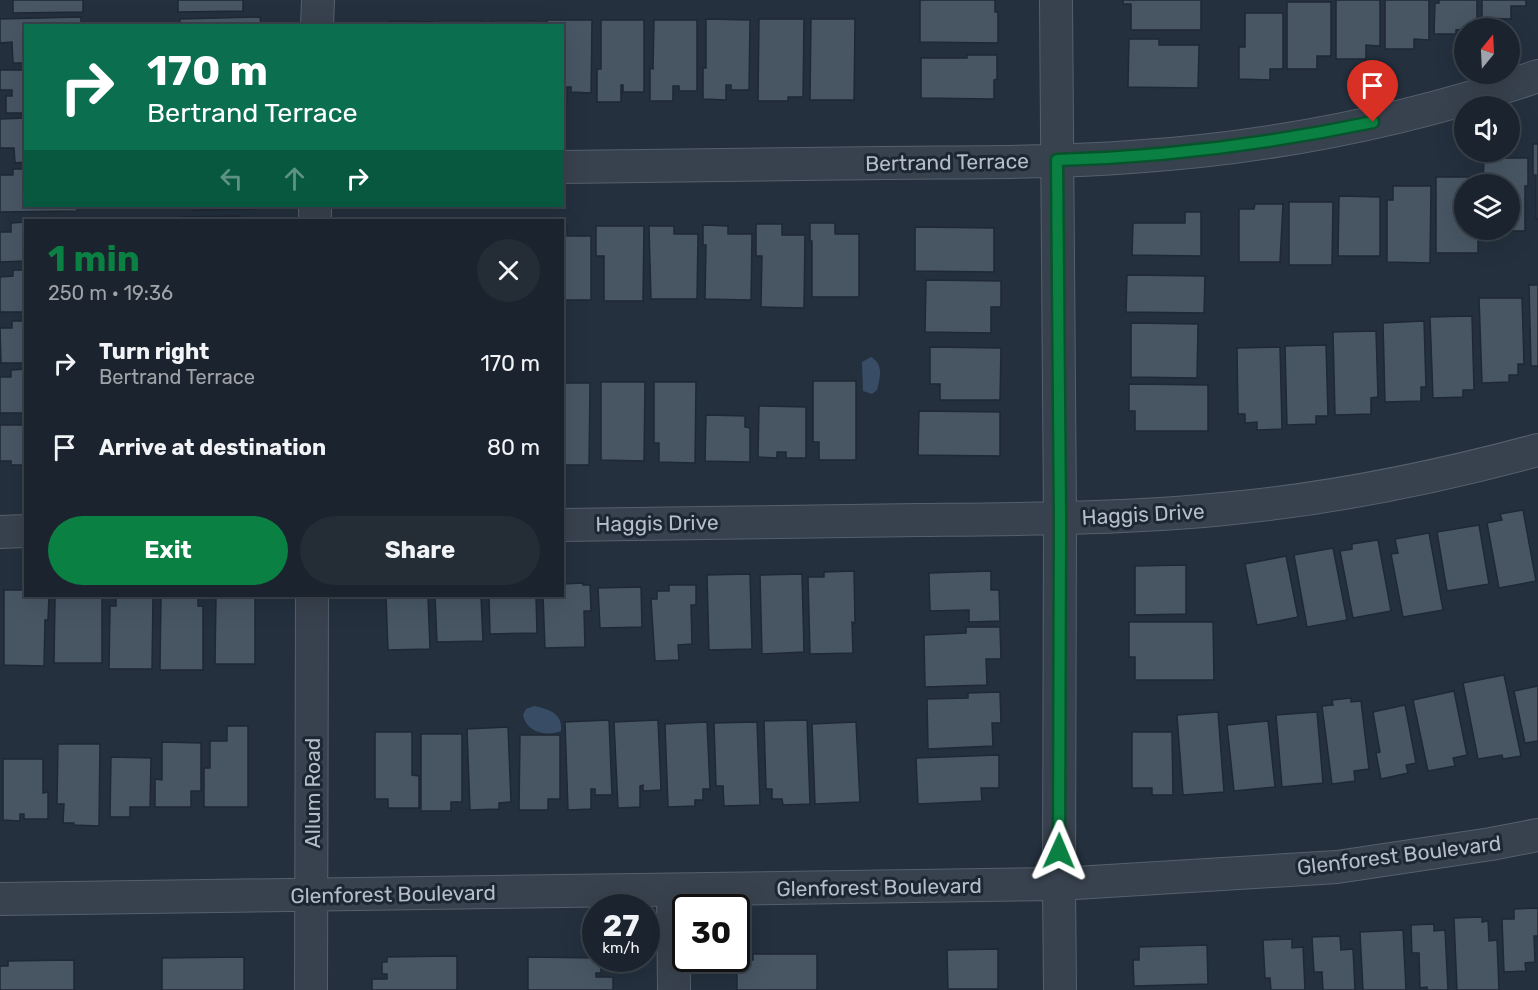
<!DOCTYPE html>
<meta charset="utf-8">
<style>
body{margin:0;font-family:Rubik,sans-serif;background:#242c36;color:#f1f3f6;height:100vh;display:flex;flex-direction:column;font-size:22px;white-space:nowrap}
*{box-sizing:border-box;margin:0}
p{font-size:20px;color:#a0a4aa}
.icon{flex:none;width:33px;height:33px;fill:none;stroke:currentColor;stroke-width:2;stroke-linecap:round;stroke-linejoin:round}
.map{position:relative;flex:1;overflow:hidden}
.drawer{position:absolute;left:24px;top:219px;width:540px;height:378px;display:flex;flex-direction:column;background:#1b242e;border-radius:0px;box-shadow:0 6px 24px #0002,0 0 0 2px #39414a}
.drawer>*{flex:none}
.guide{position:absolute;left:24px;top:24px;width:540px;height:183px;border-radius:0px;box-shadow:0 6px 24px #0002,0 0 0 2px #39414a;background:#0b6e4f;color:#fff;overflow:hidden}
.needle{width:39px;rotate:18deg}
.controls{position:absolute;left:1454px;top:18px;display:grid;gap:12px}
.controls a{display:grid;place-items:center;width:66px;height:66px;border-radius:50%;background:#1b242e;box-shadow:0 6px 24px #0002,0 0 0 2px #39414a;font-size:30px}
.speed{position:absolute;left:582px;top:894px;display:flex;gap:12px;font-size:30px;font-weight:700;text-align:center}
.speed>*{display:grid;place-content:center;width:78px;height:78px;border-radius:50%;background:#1b242e;box-shadow:0 6px 24px #0002,0 0 0 2px #39414a;line-height:1}
.speed small{font-size:15px;font-weight:400}
.speed .limit{border:3px solid #111;border-radius:9px;background:#fff;color:#111}
.pin{position:absolute;display:grid;place-items:center;width:51px;height:51px;color:#fff;margin:-62px -26px;border-radius:50% 50% 50% 0;rotate:-45deg;box-shadow:0 0 6px #0007}
.pin .icon{rotate:45deg}
.me{position:absolute;width:66px;margin:-33px;rotate:1deg;stroke-linejoin:round;filter:drop-shadow(0 0 4px #0008)}
.turn{display:flex;align-items:center;gap:21px;height:126px;padding:0 24px;font-size:27px}
.turn .icon{width:78px;height:78px;stroke-width:2.5}
.turn b{display:block;font-size:42px;line-height:51px}
.lanes{display:flex;align-items:center;height:57px;padding:0 24px;background:#0003;justify-content:center;gap:30px;direction:ltr}
.lanes .off{opacity:.35}
.round{display:grid;place-items:center;flex:none;width:63px;height:63px;border-radius:32px;background:#242c36}
.summary{display:flex;align-items:center;justify-content:space-between;height:102px;padding:0 24px}
h1{font-size:36px;font-weight:700;line-height:45px;color:#0b8043}
.cta{display:flex;gap:12px;margin-top:auto;padding:12px 24px}
.cta a{flex:1;height:69px;border-radius:36px;background:#0b8043;color:#fff;font-size:24px;font-weight:700;line-height:69px;text-align:center}
.cta a+a{background:#242c36;color:#f1f3f6}
ul{padding:0;list-style:none}
li{display:flex;align-items:center;gap:18px;height:84px;padding:0 24px}
li div{flex:1}
li b{display:block;font-size:22px}
li em{font-style:normal}
.map>svg:first-child{display:block}
.water{fill:#384d65}
.building{fill:#485664;stroke:#1f2935;stroke-width:1.5}
.lines{fill:none;stroke-linecap:round;stroke-linejoin:round}
.street-casing{stroke:#56606c;stroke-width:34}
.street{stroke:#38424e;stroke-width:32}
.route-casing{stroke:#07532c;stroke-width:15}
.route{stroke:#0b8043;stroke-width:10}
.labels{text-anchor:middle;dominant-baseline:central;stroke-width:6;stroke-linejoin:round;paint-order:stroke}
.street-label{font-size:21px;fill:#b4bdc9;stroke:#1d2733}
</style>
<div class="map">
<svg width="1538" height="990" viewBox="0 0 1538 990">
<rect width="100%" height="100%" fill="#24303e"/>
<!-- water -->
<path class="water" d="M871 357C884 364 880 378 877 390L872 394 863 391 862 362Z
M534 706C548 709 563 713 561 731 546 737 526 732 523 715L526 709Z"/>
<!-- building -->
<path class="building" d="M13 0H83V12L13 13Z
M178 0H243V11L178 12Z
M920 0H995V12H998V43L920 42Z
M1123 0H1201V30H1131V4H1123Z
M1336 0H1380V46L1366 45V59H1336Z
M1385 0H1429V40L1414 39V49H1385Z
M1439 0H1477V28L1456 30V34H1434L1435 3H1439Z
M1482 0H1526V6H1511V19L1482 18Z
M1287 2H1331V56H1317V69H1287Z
M1245 13H1283V69H1270V80L1239 79V47H1245Z
M81 17V26H26V63H13L12 42 0 43V19Z
M260 17 261 26H180V19Z
M706 19 750 20 749 90H731V85H726V100L703 99V68H706Z
M759 19H804L803 97H788V101H758Z
M811 19H855L854 100H810Z
M547 20H592L591 93 571 92V87H567V102L562 101V26H547Z
M601 20H644V92H623V85H621V102H597V69H601Z
M654 20H697V91H679V86H673V101H650V68L653 69Z
M389 21 433 22V26H389Z
M439 21H482L481 26H439Z
M491 21H535V26H491Z
M1129 39H1159V45H1199L1198 88 1128 87Z
M967 55H997V79L994 80V99L921 98V58H967Z
M0 70H26V113H6V96H12V90H0Z
M26 118V162L15 163 14 148H0V119Z
M1533 144H1538V219H1536V175H1533Z
M1484 158H1528V186H1525V231H1483V230H1509V184H1483Z
M13 169H26V206H77V211L0 212V175H13Z
M1436 177H1478V184H1464V230H1478V253H1436Z
M1393 186H1431L1430 263 1387 262V200H1393Z
M1339 196 1380 197V256H1338Z
M1289 202H1333L1332 265H1289Z
M1255 204H1283L1280 262H1239V209H1254Z
M193 206H257V209L193 210Z
M1185 212H1201V256L1132 255 1133 223H1185Z
M240 216 241 220H179V217Z
M26 222V261L0 262V232H11V223Z
M810 223H835V234H859V297H812V241H810Z
M756 224H782V235H805L804 308 761 307 762 256H756Z
M703 225 728 226V234H752L751 300 705 299 706 245H703Z
M562 226H567V236H591V300H562Z
M596 226H644L643 301H604V256H596Z
M649 226H674V234H698L697 299H651Z
M915 227 994 228V272L915 271Z
M13 270H26V312H0V277L13 276Z
M1127 275 1205 276 1204 313 1126 312Z
M926 280 1001 281V307H991V333L925 332Z
M1529 285H1538V366H1531Z
M1479 298H1522L1524 364H1518V375H1509V382L1482 383Z
M1472 316 1474 390H1463V397L1433 398 1430 317Z
M12 321H26V363H1L0 328H12Z
M1424 321 1426 387H1421V401L1385 402 1383 323Z
M1131 323 1198 324 1197 378 1131 377Z
M1376 331 1378 397 1371 398V414L1335 415 1333 332Z
M1326 345 1328 416H1316V424L1287 425 1285 346Z
M930 347 1001 348 1000 400H940V384H930Z
M1280 347 1282 429 1257 430V422L1245 423V414H1238L1237 348Z
M26 369V413H0V377H11V370Z
M813 381H856V460H819V442H813Z
M601 382H645L644 461 601 460Z
M654 382H696L695 463 659 462V443H654Z
M562 383H590L589 465H562Z
M1129 384 1208 385V431H1135V411H1129Z
M759 406 806 407V458H786V452H777V458L758 457Z
M919 411 1000 412V456L918 455Z
M706 415 745 416V427L750 428V462L705 461Z
M0 425H26V465H11V461H0Z
M1523 510 1536 581 1499 588 1487 523 1502 520 1500 514Z
M1479 525 1489 584 1447 591 1437 532Z
M1429 533 1443 610 1403 617 1391 554 1398 553 1395 539Z
M1378 540 1391 611 1353 618 1340 551 1352 549V544Z
M1333 548 1347 620 1307 627 1294 555Z
M1286 556 1298 617 1257 625 1245 564Z
M1186 565V614L1135 615V566Z
M854 571 855 623 852 622 853 653 810 654 808 577H824V572Z
M991 571V590H999L1000 621 969 622V610L930 611 929 573Z
M750 574 752 649 709 650 707 575Z
M802 574 804 652 762 654 760 575Z
M583 583V585H590L591 611H584L585 647 545 648 543 596H562V584Z
M669 585H696V605H691L692 644 678 645 679 660 655 661 651 599H657V591H669Z
M641 587 642 627 600 628 598 588Z
M4 590H26V596H49L48 620H45L44 666 4 665Z
M79 596H102V663H54L55 598H79Z
M116 596H153L152 669H109L110 606H116Z
M161 596H198V606H203V670H160Z
M216 596H255V664H215Z
M386 596H428L430 649 388 650Z
M435 596H481L483 641 437 642Z
M489 596H536L537 633 490 634Z
M1129 622H1213L1214 680H1135V657H1129Z
M966 627H1000L1001 659H986L987 685 925 687 924 635 966 633Z
M1504 675 1521 756 1503 759 1502 755 1478 759 1463 683Z
M1538 686V741L1525 743 1514 691Z
M1454 691 1467 755 1453 758 1455 766 1428 771 1413 700Z
M1000 692 1001 723H992L993 746 928 749 927 699 968 698V693Z
M1351 698V702L1361 701 1369 769 1354 771 1355 781 1332 784 1322 706 1333 705 1332 700Z
M1405 705 1416 763 1406 765 1408 773 1381 779 1376 753 1380 752 1373 712Z
M1218 712 1224 792 1183 795 1177 715Z
M1317 712 1323 783 1282 787 1276 715Z
M609 720 612 795H595V789H591V809L568 810 565 722Z
M658 720 661 790 643 791V785L640 786V807L618 808 614 722Z
M807 720 810 804 783 805 782 799H772V789H766L764 721Z
M1268 721 1275 787 1234 791 1227 725Z
M707 722 710 789H703V800H695V806L668 807 665 724Z
M757 722 760 805 724 806 723 786H716L714 723Z
M856 722 860 802 815 804 812 724Z
M227 726H248V807H204V768H210V741H227Z
M508 727 511 802 499 803V809L470 810 467 729Z
M375 732H412V775L419 776V808H388V799H375Z
M1132 732H1172L1173 795H1152V788H1132Z
M421 734H462V802H451V811H421Z
M520 735H560V799H548V810H519Z
M162 742 201 743V791H191V807H155V779L162 780Z
M58 744H100L99 826 74 825V823H63L64 804H57Z
M999 755V788H981L982 801 918 804 916 758Z
M111 757 151 758 150 807H130V817H110Z
M3 759H43V793L48 792V819H24V814H20V821L3 820Z
M1538 908V936H1534L1535 962 1525 963 1526 971 1504 972 1502 919H1514V909Z
M1482 917V922L1488 921 1489 941 1497 940 1499 990H1457L1454 918Z
M1434 924V931L1445 930 1448 990H1427V987L1420 988 1419 953H1412L1411 925Z
M1403 930 1406 990H1363L1360 932Z
M1340 936 1341 950 1353 949 1355 990H1323L1322 972H1314L1312 937Z
M1292 939V948L1303 947 1305 990H1271L1270 978H1265L1263 940Z
M1207 945 1208 984 1134 986 1133 960H1139V947Z
M998 949V989H948L947 950Z
M753 954H817V990H737V970H741V960H753Z
M457 956V990H372V979H387V974H382V962H387V957Z
M244 957V990H162V958Z
M528 957 601 958V973H596V977H613V990H528Z
M74 960V990H0V966H8V961Z"/>
<g class="lines">
<defs>
<path id="street" d="M1056 0 1060 519 1059 884 1060 990
M317 26 318 0
M562 167C670 165 777 164 884 163 966 162 1049 163 1131 157 1270 148 1407 121 1538 76
M315 220V206
M562 525C681 523 799 522 918 520 1023 519 1128 519 1233 508 1336 498 1438 477 1538 450
M0 532 26 531
M673 890 674 990
M0 899 1059 884 1337 867 1491 844 1538 835
M311 990 312 596"/>
</defs>
<!-- street casing -->
<use href="#street" class="street-casing"/>
<!-- street -->
<use href="#street" class="street"/>
</g>
<g class="lines">
<defs>
<path id="route" d="M1059 851 1060 519 1057 160C1164 157 1268 144 1373 122"/>
</defs>
<!-- route casing -->
<use href="#route" class="route-casing"/>
<!-- route -->
<use href="#route" class="route"/>
</g>
<g class="labels">
<!-- street labels -->
<g class="street-label">
<text transform="translate(947 162) rotate(-1)">Bertrand Terrace</text>
<text transform="translate(1143 514) rotate(-3)">Haggis Drive</text>
<text transform="translate(657 523) rotate(-1)">Haggis Drive</text>
<text transform="translate(312 793) rotate(-90)">Allum Road</text>
<text transform="translate(1399 855) rotate(-7)">Glenforest Boulevard</text>
<text transform="translate(879 887) rotate(-1)">Glenforest Boulevard</text>
<text transform="translate(393 894) rotate(-1)">Glenforest Boulevard</text>
</g>
</g>
</svg>
<div class="controls">
<a><svg class="needle" viewBox="-14 -14 28 28"><path d="M0-13l5 13h-10z" fill="#e53935"/><path d="M0 13l5-13h-10z" fill="#a0a4aa"/></svg></a>
<a><svg class="icon" aria-label="sound" viewBox="0 0 24 24"><path d="M4 9h4l5-4v14l-5-4H4zM17 9q2 3 0 6"/></svg></a>
<a><svg class="icon" aria-label="layers" viewBox="0 0 24 24"><path d="M12 4l9 5-9 5-9-5zM3 14l9 5 9-5"/></svg></a>
</div>
<div class="speed"><div>27<small>km/h</small></div><div class="limit">30</div></div>
<div class="pin" style="left:1373px;top:122px;background:#d93025"><svg class="icon" aria-label="arrive" viewBox="0 0 24 24"><path d="M6 21V4h12l-3 4 3 4H6"/></svg></div>
<svg class="me" style="left:1059px;top:851px" viewBox="-20 -20 40 40"><path d="M0-17L14 15 0 8-14 15z" fill="#0b8043" stroke="#fff" stroke-width="4"/></svg>
<div class="guide">
<div class="turn"><svg class="icon" aria-label="right" viewBox="0 0 24 24"><path d="M7 20v-9h11M14 6l5 5-5 5"/></svg><div><b>170 m</b>Bertrand Terrace</div></div>
<div class="lanes"><svg class="icon off" aria-label="left" viewBox="0 0 24 24"><path d="M17 20v-9H6M10 6l-5 5 5 5"/></svg><svg class="icon off" aria-label="ahead" viewBox="0 0 24 24"><path d="M12 20V5M6 11l6-6 6 6"/></svg><svg class="icon" aria-label="right" viewBox="0 0 24 24"><path d="M7 20v-9h11M14 6l5 5-5 5"/></svg></div>
</div>
<section class="drawer">
<div class="summary"><div><h1>1 min</h1><p>250 m · 19:36</p></div><a class="round"><svg class="icon" aria-label="close" viewBox="0 0 24 24"><path d="M6 6l12 12M18 6L6 18"/></svg></a></div>
<ul>
<li><svg class="icon" aria-label="right" viewBox="0 0 24 24"><path d="M7 20v-9h11M14 6l5 5-5 5"/></svg><div><b>Turn right</b><p>Bertrand Terrace</p></div><em>170 m</em></li>
<li><svg class="icon" aria-label="arrive" viewBox="0 0 24 24"><path d="M6 21V4h12l-3 4 3 4H6"/></svg><div><b>Arrive at destination</b></div><em>80 m</em></li>
</ul>
<div class="cta"><a>Exit</a><a>Share</a></div>
</section>
</div>
